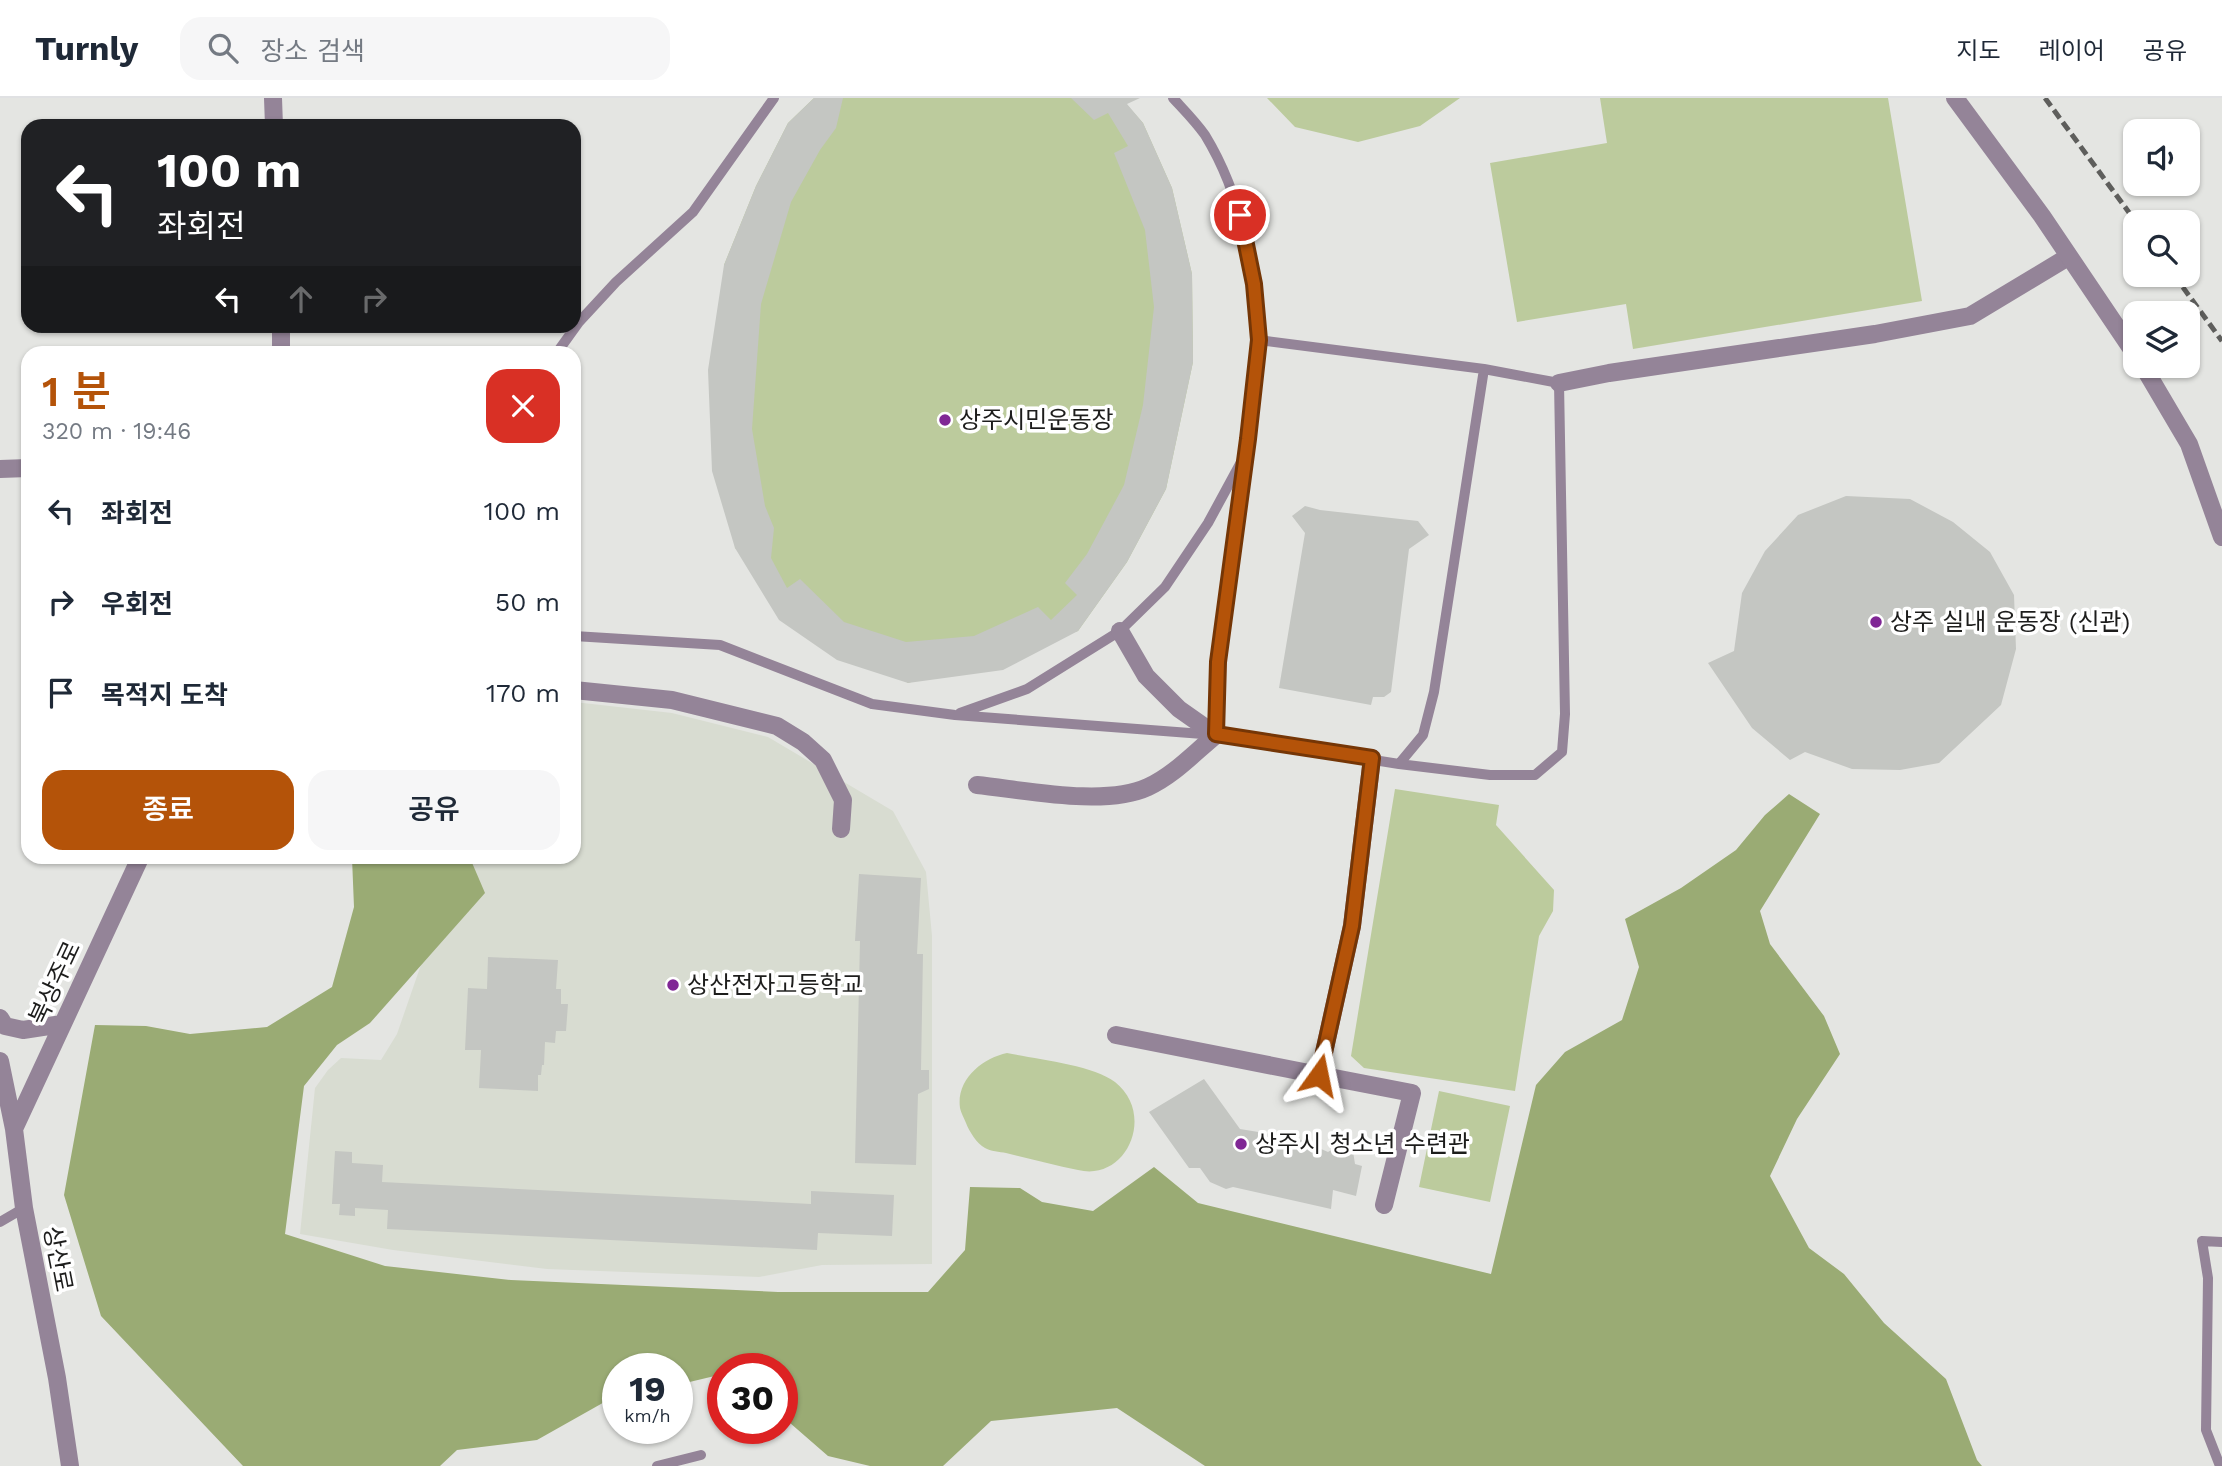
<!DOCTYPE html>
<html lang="ko">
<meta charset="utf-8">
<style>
body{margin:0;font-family:"Work Sans","Noto Sans KR",sans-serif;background:#f6f6f7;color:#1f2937;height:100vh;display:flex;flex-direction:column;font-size:26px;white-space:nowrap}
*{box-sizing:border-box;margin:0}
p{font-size:23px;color:#747a83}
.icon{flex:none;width:38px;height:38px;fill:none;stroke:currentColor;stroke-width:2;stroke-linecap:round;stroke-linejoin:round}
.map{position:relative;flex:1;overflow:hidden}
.side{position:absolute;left:21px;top:248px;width:560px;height:518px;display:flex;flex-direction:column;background:#fff;border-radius:21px;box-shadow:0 2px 5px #0004}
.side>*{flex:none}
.banner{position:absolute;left:21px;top:21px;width:560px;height:214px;border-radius:21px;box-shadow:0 2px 5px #0004;background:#202124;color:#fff;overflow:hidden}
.fabs{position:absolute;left:2123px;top:21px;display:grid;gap:14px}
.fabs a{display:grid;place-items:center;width:77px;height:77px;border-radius:14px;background:#fff;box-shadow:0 2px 5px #0004;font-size:35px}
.speed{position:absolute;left:602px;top:1255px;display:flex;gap:14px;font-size:35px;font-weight:700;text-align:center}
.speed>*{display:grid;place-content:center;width:91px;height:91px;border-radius:50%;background:#fff;box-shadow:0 2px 5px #0004;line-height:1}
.speed small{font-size:18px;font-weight:400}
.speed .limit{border:10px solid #d22;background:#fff;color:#111}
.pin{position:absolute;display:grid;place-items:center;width:60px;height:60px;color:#fff;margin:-30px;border:4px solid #fff;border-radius:50%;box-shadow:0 2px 7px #0007}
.me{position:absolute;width:77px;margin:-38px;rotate:12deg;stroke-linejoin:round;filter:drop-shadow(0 0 5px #0008)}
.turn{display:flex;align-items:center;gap:24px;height:147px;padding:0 21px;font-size:32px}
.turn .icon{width:91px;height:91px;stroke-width:2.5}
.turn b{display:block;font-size:49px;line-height:60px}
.lanes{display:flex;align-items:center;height:66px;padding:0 21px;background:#0003;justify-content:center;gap:35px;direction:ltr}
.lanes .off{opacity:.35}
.round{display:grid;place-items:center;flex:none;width:74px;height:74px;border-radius:21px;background:#f6f6f7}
.headline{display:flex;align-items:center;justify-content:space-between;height:119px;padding:0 21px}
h1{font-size:42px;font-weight:600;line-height:52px;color:#b45309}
.button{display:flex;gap:14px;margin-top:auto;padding:14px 21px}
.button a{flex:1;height:80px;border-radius:21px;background:#b45309;color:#fff;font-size:28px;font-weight:600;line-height:80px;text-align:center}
.button a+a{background:#f6f6f7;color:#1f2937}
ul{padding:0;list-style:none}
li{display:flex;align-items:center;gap:21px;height:91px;padding:0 21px}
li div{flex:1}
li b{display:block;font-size:26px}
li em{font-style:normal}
header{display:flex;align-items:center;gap:42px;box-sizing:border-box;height:98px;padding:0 35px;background:#fff;border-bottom:2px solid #e0e1e3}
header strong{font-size:33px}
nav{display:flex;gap:38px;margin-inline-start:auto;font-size:24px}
.search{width:490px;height:63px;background:#f6f6f7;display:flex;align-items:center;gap:18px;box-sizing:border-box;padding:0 24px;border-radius:21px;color:#747a83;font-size:26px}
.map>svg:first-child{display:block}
.built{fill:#d8dcd1}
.green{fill:#bccb9d}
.forest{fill:#9aab74}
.building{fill:#c4c6c2}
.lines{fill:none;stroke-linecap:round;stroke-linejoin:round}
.service{stroke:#948498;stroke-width:10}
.minor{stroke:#948498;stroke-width:18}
.tertiary{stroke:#948498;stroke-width:18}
.rail{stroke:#5e5e5c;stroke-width:5;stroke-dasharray:10 5;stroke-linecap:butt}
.route-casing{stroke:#753606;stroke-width:18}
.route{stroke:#b45309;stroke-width:12}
.poi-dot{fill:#802795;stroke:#fff;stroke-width:2.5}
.labels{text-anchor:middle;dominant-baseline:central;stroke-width:7;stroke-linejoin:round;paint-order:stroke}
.poi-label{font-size:24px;fill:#1d1d1c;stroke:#fff;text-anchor:start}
.street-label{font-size:24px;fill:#1d1d1c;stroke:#fff}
</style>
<header>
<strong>Turnly</strong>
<div class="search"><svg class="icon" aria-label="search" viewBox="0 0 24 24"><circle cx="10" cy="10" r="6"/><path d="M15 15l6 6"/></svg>장소 검색</div>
<nav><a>지도</a><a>레이어</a><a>공유</a></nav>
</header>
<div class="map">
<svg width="2222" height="1368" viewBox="0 0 2222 1368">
<rect width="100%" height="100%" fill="#e4e5e2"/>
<!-- built -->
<path class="built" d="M574 604 672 615 768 639 893 713 926 774 932 838V1166L822 1167 759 1179 547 1171 393 1152 300 1136 315 990 328 972 341 960 381 962 397 936 458 760H574Z"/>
<!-- green -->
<path class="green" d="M814 0H1121L1143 25 1172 90 1192 176 1193 264 1166 391 1127 464 1078 533 908 585 735 450 724 167 756 88 788 25Z
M1267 0H1460L1420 28 1358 44 1295 29Z
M1600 0H1888L1922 203 1633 251 1626 206 1517 224 1490 65 1607 45Z
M1395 691 1499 707 1496 727 1554 792 1553 813 1539 838 1515 993 1364 970 1351 958Z
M1007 955C1036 961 1093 967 1115 984 1156 1016 1127 1084 1078 1072 1054 1067 1030 1061 1006 1055 1000 1054 990 1053 985 1050 977 1046 969 1033 966 1025 964 1020 961 1015 960 1010 956 981 983 960 1007 955Z
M1439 993 1510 1008 1490 1104 1419 1089Z"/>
<!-- forest -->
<path class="forest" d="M1789 696 1820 716 1760 813 1770 846 1824 918 1840 956 1797 1021 1770 1078 1809 1150 1844 1176 1884 1225 1946 1281 1977 1362 1982 1368H1205L1117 1310 991 1323 943 1368H870L828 1358 782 1318V1270H723V1276L677 1287V1270H618V1300L608 1302 537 1342 457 1352 440 1368H243L101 1218 64 1097 95 927 146 928 190 936 267 929 332 889 354 809 352 760H470L485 795 370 925 337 947 304 988 285 1136 385 1168 511 1182 778 1194H928L965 1152 970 1089 1020 1090 1042 1104 1093 1113 1154 1069 1198 1105 1491 1176 1536 987 1565 954 1622 922 1639 869 1625 821 1681 790 1736 752 1765 717Z"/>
<!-- building -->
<path class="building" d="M814 0H843L836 30 820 52 791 104 761 206 752 331 765 408 774 430 771 460 787 490 800 481 844 524 906 544 974 538 1038 509 1051 522 1077 497 1065 485 1087 456 1124 387 1143 307 1154 209 1145 132 1114 55 1128 48 1108 15 1094 22 1071 0H1140L1127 6 1143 25 1172 90 1192 176 1193 264 1166 391 1127 464 1078 533 1003 572 908 585 837 562 779 522 735 450 712 373 708 272 724 167 756 88 788 25Z
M1846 398 1910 401 1953 424 1990 454 2014 497 2016 551 2001 607 1939 665 1900 672 1852 671 1805 654 1790 662 1752 630 1708 565 1734 553 1742 495 1765 453 1798 417Z
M1305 408 1320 412 1418 423 1429 437 1409 451 1391 594 1384 599H1373L1371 607 1279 590 1305 435 1292 418Z
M859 776 921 780 917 856H923L921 972H929V991L918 996 916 1067 855 1065 860 843H855Z
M488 859 558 862 556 891H561V906H568L566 933H556L555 945 545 944 544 967H542L541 977H538V993L479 990 481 952H465L468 890 487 891Z
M1204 981 1240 1031 1296 1040 1328 1054 1344 1044 1352 1047 1355 1066 1362 1068 1356 1098 1333 1092 1331 1111 1233 1089 1226 1091 1210 1084 1200 1070H1189L1149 1014Z
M335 1053 352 1054V1065L383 1067 382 1084 811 1106V1093L894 1097 892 1138 818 1135 817 1152 387 1131 388 1112 355 1110V1118L339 1117 340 1106H332Z"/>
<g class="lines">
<!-- service -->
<path class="service" d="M556 256 579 224 616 184 693 114 774 0
M574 538 720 547 872 606 955 617 1216 637 1399 666 1490 677H1535L1562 654 1565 616 1559 285 1484 271 1259 242C1253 169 1244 101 1205 37 1196 24 1184 12 1173 0
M960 615 1027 591 1120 533 1165 489 1208 425 1246 355 1259 242
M1216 637 1218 564 1245 362
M1399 666 1423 637 1434 594 1484 271
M0 1124 24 1110
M657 1368 701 1357
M2220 1368 2206 1332 2208 1180 2202 1143 2222 1144"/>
<!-- minor -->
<path class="minor" d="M1559 285 1609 275 1875 236 1970 218 2068 159
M574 592 672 602 777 628 803 644 823 662 843 702 841 731
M977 687C1025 692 1105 709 1148 689 1174 677 1194 655 1216 637L1179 611 1146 578 1120 533
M1116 937 1319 977 1352 828 1372 660
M1319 977 1412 995 1384 1107"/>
<!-- tertiary -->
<path class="tertiary" d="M273 0 274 28
M1955 0 2042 118 2135 256
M281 256V228
M2143 268 2189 346 2222 439
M0 371 28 370
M0 920 5 928 23 932 62 926
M0 963 14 1031 24 1110 57 1280 70 1368
M14 1031 140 760"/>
<!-- rail -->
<path class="rail" d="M2045 0 2136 124
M2174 177 2222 243"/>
</g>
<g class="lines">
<defs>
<path id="route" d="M1240 117 1254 186 1259 242 1248 341 1218 564 1216 636 1372 660 1352 828 1319 977"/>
</defs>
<!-- route casing -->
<use href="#route" class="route-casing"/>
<!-- route -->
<use href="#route" class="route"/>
</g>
<!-- markers -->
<g class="poi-dot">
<circle cx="945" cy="322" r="7"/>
<circle cx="1876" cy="524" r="7"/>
<circle cx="673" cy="887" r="7"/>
<circle cx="1241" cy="1046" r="7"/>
</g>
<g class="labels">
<!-- poi labels -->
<g class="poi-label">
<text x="959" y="322">상주시민운동장</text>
<text x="1890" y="524">상주 실내 운동장 (신관)</text>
<text x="687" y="887">상산전자고등학교</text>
<text x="1255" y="1046">상주시 청소년 수련관</text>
</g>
<!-- street labels -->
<g class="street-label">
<text transform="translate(55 885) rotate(-65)">북상주로</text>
<text transform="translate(58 1161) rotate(79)">상산로</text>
</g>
</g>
</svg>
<div class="fabs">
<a><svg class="icon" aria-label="sound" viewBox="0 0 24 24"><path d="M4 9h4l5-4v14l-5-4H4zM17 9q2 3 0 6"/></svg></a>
<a><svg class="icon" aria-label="search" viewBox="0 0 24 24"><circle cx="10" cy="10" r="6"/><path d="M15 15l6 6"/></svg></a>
<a><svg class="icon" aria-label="layers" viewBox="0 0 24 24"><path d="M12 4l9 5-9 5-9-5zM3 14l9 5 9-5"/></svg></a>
</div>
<div class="speed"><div>19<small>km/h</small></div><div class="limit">30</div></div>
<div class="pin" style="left:1240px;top:117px;background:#d93025"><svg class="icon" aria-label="arrive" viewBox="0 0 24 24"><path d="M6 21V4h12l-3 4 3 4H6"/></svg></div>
<svg class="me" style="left:1319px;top:977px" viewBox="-20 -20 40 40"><path d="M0-17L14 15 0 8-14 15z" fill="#b45309" stroke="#fff" stroke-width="4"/></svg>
<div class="banner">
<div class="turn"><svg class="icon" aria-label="left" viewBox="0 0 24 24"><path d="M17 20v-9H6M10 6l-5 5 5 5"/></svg><div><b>100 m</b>좌회전</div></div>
<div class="lanes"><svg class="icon" aria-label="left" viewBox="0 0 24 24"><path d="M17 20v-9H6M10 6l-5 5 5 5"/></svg><svg class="icon off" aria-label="ahead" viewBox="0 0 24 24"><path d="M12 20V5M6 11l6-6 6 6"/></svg><svg class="icon off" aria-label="right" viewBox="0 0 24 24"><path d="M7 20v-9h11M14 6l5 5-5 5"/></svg></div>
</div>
<section class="side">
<div class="headline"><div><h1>1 분</h1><p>320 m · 19:46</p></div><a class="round" style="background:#d93025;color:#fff"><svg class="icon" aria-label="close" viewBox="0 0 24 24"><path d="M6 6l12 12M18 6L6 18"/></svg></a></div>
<ul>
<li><svg class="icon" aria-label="left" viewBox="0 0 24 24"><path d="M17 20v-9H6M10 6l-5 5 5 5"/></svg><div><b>좌회전</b></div><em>100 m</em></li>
<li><svg class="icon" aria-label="right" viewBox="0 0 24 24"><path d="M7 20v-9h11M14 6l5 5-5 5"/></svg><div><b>우회전</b></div><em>50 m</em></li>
<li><svg class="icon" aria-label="arrive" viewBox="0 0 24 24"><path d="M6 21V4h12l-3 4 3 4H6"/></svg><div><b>목적지 도착</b></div><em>170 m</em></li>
</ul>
<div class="button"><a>종료</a><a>공유</a></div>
</section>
</div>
